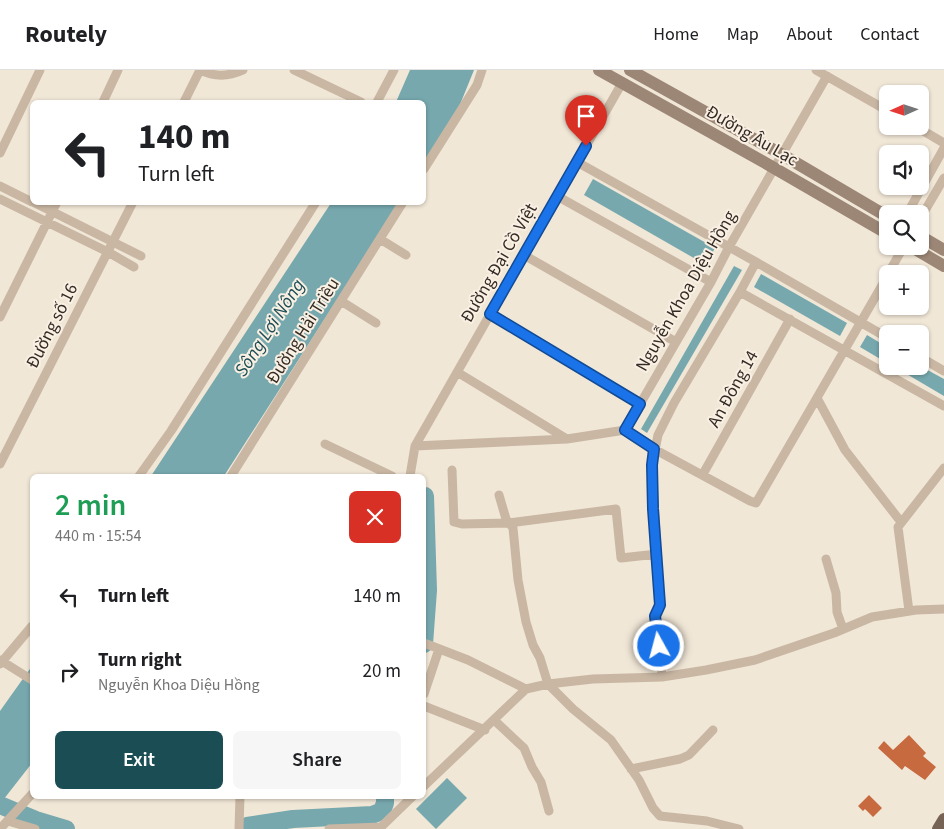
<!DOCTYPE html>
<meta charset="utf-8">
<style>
body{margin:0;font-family:"Source Sans 3",sans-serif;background:#f6f6f6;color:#202124;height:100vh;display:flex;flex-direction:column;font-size:19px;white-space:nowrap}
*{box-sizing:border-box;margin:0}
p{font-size:16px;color:#757577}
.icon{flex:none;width:28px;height:28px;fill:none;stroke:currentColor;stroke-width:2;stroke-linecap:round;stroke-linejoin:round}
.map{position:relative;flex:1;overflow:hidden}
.side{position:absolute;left:30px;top:404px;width:396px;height:325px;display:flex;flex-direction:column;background:#fff;border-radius:8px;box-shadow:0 1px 4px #0004}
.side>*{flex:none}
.hud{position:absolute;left:30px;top:30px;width:396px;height:105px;border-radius:8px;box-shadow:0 1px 4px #0004;background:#fff;color:#202124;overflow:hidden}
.needle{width:32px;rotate:267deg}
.buttons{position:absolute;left:879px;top:15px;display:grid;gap:10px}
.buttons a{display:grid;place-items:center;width:50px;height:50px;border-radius:8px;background:#fff;box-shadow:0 1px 4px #0004;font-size:25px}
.pin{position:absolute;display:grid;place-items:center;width:42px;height:42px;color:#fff;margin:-51px -21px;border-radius:50% 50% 50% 0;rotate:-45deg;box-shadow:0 0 5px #0007}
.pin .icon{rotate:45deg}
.me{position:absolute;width:55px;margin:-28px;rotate:353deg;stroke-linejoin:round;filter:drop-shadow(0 0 4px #0008)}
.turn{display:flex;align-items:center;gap:18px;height:105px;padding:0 25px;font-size:22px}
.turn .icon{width:65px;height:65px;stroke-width:2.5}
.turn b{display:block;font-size:35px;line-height:42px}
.round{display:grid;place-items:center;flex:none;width:52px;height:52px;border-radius:8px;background:#f6f6f6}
.headline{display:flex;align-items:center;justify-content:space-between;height:85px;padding:0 25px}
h1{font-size:30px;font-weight:600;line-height:38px;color:#1e9e55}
.button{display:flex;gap:10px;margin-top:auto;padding:10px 25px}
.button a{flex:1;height:58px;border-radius:8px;background:#1b4d55;color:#fff;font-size:20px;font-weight:600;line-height:58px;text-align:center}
.button a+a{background:#f6f6f6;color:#202124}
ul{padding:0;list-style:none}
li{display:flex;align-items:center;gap:15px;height:75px;padding:0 25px}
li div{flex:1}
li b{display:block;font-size:19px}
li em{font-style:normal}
header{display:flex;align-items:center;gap:30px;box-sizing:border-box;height:70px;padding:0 25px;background:#fff;border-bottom:1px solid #e0e0e0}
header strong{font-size:24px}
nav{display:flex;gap:28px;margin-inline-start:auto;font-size:18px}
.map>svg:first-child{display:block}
.water{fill:#76a8ae}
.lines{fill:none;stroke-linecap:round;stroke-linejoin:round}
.river{stroke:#76a8ae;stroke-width:18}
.building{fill:#c76a3f}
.street{stroke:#c9b7a3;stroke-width:9}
.secondary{stroke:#9c8675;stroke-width:12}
.primary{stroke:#766356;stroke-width:12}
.route-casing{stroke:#114b97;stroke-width:12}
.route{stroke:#1a73e8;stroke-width:9}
.labels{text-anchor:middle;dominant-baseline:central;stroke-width:4;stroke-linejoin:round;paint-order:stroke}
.street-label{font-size:18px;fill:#342b25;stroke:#f9f0e3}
.water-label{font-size:19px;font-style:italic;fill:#1b4d55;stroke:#f9f0e3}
</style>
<header>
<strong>Routely</strong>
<nav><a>Home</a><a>Map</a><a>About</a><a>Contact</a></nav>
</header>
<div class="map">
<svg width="944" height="759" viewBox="0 0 944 759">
<rect width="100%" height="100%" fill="#f1e7d7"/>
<!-- water -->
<path class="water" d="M410 0H474L459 37 424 93V32H396Z
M593 109 715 178 706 195 584 125Z
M331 133H399L224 406H151Z
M734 196 742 200 647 363 641 359Z
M761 204 847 253 840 266 754 217Z
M867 265 887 277V293L860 277Z
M893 296H920L944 309V326Z
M32 596V693L0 734V641Z
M447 708 467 728 436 759 416 739Z"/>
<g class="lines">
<!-- river -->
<path class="river" d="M424 574 428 520 425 426
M0 735 36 750 66 759
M247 756 293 749 372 745 382 741 385 733V726"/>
</g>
<!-- building -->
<path class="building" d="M909 665 926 683 923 686 936 697 925 710 905 696 902 700 878 678 884 671 893 680Z
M869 725 882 738 873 747 865 739 863 741 858 736Z"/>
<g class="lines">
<!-- street -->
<path class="street" d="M200 0C214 7 228 7 243 0
M294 0 361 32
M816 0 888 41
M103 32 118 0
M184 32 200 0
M377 32 394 0
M915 56 944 73
M0 83 40 0
M577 92 756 192 888 268
M424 99 477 15 482 0
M0 116 32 132
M557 126 711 212
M0 129 108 182 134 197
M33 132 141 186
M907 144 944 78
M920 149 944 108
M380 169 406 185
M524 185 676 272
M888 204 904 176
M740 222 944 336
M341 231 376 253
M491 244 640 334
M0 247 57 132
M920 287 944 301
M457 302 567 369
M817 328 845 380 901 452
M625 360 654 379 750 431 756 433 888 205
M325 374 392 406
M415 376 567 369 625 360 711 212 729 177 827 6
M0 394 133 132
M452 400 454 452 462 454 509 453 616 439 621 488 657 484
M703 404 790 249
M139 406 171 361 316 132
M231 406 403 132
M410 406 415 376 622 13
M499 425 506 449 513 458 518 510 526 552 533 575 540 588 548 614 593 609 662 607 706 600 755 590 834 563 872 547 916 540 944 539
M826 489 836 523 837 542 843 559
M909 541 898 457 944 398
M424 573 468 590 526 619 548 614 573 639 611 670 639 710 653 738 660 746 707 751 739 759
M0 590 32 610
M0 594 32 556
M662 607 655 546 660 535 652 395 658 365 674 333 740 222 756 192
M424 624 439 579
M424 636 485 660
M494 650 524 678 532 697 541 712 549 741
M631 699 680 689 689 685 713 660
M424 716 526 619
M8 751 35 759
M0 759 32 724
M239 759 240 726
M329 759 381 757 413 726"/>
<!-- secondary -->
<path class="secondary" d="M599 0 762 91 888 164
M630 0 781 84 888 147
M920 166 944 180
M910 176 944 196"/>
<!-- primary -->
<path class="primary" d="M938 759 944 749"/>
</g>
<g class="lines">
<defs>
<path id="route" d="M586 76 490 244 640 334 625 360 654 379 652 395 653 439 660 535 655 546 659 576"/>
</defs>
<!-- route casing -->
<use href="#route" class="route-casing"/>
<!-- route -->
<use href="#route" class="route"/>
</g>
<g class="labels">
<!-- street labels -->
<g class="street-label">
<text transform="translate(752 66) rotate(30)">Đường Âu Lạc</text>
<text transform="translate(499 193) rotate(-60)">Đường Đại Cồ Việt</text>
<text transform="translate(686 221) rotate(-60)">Nguyễn Khoa Diệu Hồng</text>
<text transform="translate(52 256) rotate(-63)">Đường số 16</text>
<text transform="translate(303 261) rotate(-58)">Đường Hải Triều</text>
<text transform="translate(733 319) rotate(-61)">An Đông 14</text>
</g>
<!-- water labels -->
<g class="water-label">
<text transform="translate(270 258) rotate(-57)">Sông Lợi Nông</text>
</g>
</g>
</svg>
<div class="buttons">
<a><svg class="needle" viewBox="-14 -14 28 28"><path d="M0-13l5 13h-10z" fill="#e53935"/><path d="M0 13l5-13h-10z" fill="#757577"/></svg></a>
<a><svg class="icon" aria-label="sound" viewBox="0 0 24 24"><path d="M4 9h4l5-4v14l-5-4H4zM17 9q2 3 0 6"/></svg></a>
<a><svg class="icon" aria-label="search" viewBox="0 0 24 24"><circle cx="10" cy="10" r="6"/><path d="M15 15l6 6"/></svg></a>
<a>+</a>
<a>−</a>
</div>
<div class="pin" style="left:586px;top:76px;background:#d93025"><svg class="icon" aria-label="arrive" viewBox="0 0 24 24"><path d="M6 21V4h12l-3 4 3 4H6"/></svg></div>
<svg class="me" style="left:659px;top:576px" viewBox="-20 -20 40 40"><circle r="17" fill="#1a73e8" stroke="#fff" stroke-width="3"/><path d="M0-11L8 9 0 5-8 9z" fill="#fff"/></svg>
<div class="hud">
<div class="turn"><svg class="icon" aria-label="left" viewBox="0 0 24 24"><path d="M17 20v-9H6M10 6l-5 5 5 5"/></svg><div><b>140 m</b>Turn left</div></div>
</div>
<section class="side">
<div class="headline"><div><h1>2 min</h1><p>440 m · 15:54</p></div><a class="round" style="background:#d93025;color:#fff"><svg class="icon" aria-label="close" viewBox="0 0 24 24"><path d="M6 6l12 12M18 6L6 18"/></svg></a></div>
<ul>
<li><svg class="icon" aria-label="left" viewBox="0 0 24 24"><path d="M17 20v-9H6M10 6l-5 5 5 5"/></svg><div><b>Turn left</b></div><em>140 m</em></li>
<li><svg class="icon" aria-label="right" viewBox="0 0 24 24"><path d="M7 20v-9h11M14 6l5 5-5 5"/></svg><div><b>Turn right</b><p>Nguyễn Khoa Diệu Hồng</p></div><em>20 m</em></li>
</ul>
<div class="button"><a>Exit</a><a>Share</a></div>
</section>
</div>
